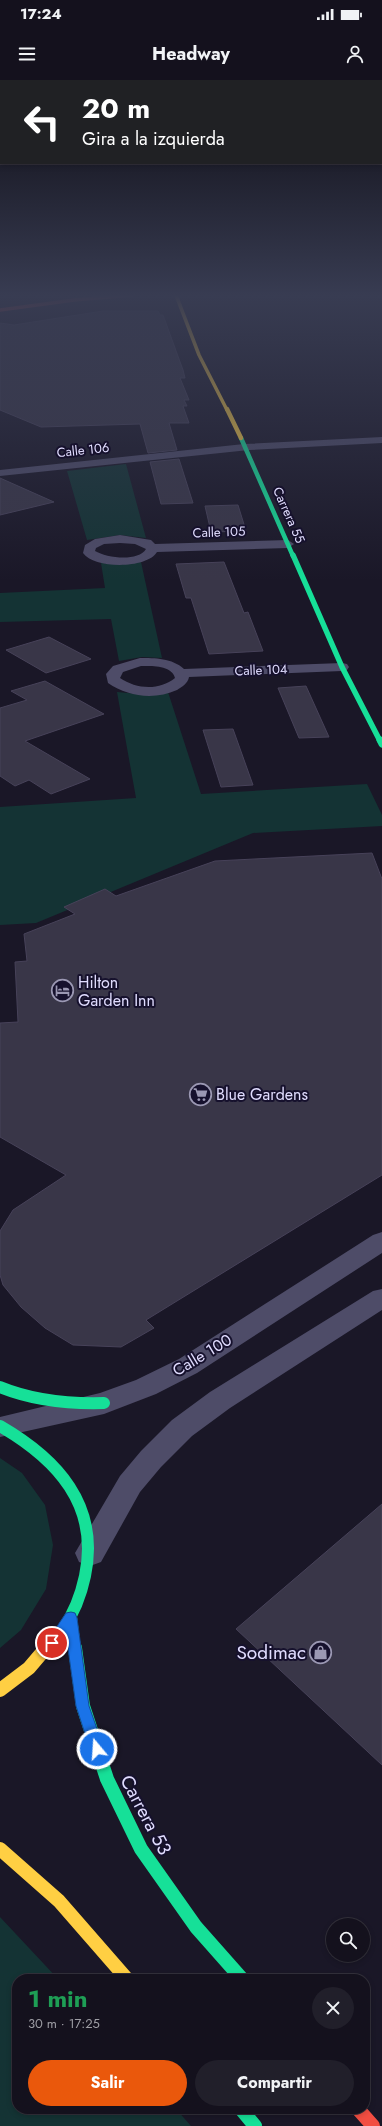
<!DOCTYPE html>
<html lang="es">
<meta charset="utf-8">
<style>
body{margin:0;font-family:Jost,sans-serif;background:#211f2a;color:#f1f3f6;height:100vh;display:flex;flex-direction:column;font-size:15px;white-space:nowrap}
*{box-sizing:border-box;margin:0}
p{font-size:13px;color:#9d9da4}
.icon{flex:none;width:22px;height:22px;fill:none;stroke:currentColor;stroke-width:2;stroke-linecap:round;stroke-linejoin:round}
.map{position:relative;flex:1;overflow:hidden}
.details{position:absolute;left:12px;top:1894px;width:358px;height:140px;display:flex;flex-direction:column;background:#14111d;border-radius:16px;box-shadow:0 2px 6px #0003,0 0 0 1px #33313b}
.details>*{flex:none}
.top-card{position:absolute;left:0px;top:0px;width:382px;height:84px;box-shadow:0 2px 6px #0003,0 0 0 1px #33313b;background:#202124;color:#fff;overflow:hidden}
.tools{position:absolute;left:326px;top:1838px;display:grid;gap:8px}
.tools a{display:grid;place-items:center;width:44px;height:44px;border-radius:50%;background:#14111d;box-shadow:0 2px 6px #0003,0 0 0 1px #33313b;font-size:20px}
.pin{position:absolute;display:grid;place-items:center;width:34px;height:34px;color:#fff;margin:-17px;border:2px solid #fff;border-radius:50%;box-shadow:0 1px 4px #0007}
.me{position:absolute;width:44px;margin:-22px;rotate:342deg;stroke-linejoin:round;filter:drop-shadow(0 0 3px #0008)}
.turn{display:flex;align-items:center;gap:14px;height:84px;padding:0 16px;font-size:18px}
.turn .icon{width:52px;height:52px;stroke-width:2.5}
.turn b{display:block;font-size:28px;line-height:34px}
.round{display:grid;place-items:center;flex:none;width:42px;height:42px;border-radius:21px;background:#211f2a}
.summary{display:flex;align-items:center;justify-content:space-between;height:68px;padding:0 16px}
h1{font-size:24px;font-weight:700;line-height:30px;color:#1e9e55}
.cta{display:flex;gap:8px;margin-top:auto;padding:8px 16px}
.cta a{flex:1;height:46px;border-radius:24px;background:#ea580c;color:#fff;font-size:16px;font-weight:700;line-height:46px;text-align:center}
.cta a+a{background:#211f2a;color:#f1f3f6}
.status{display:flex;justify-content:space-between;align-items:center;height:28px;padding:0 20px;background:#14111d;direction:ltr}
.status svg{height:11px;fill:currentColor}
header{display:flex;justify-content:space-between;align-items:center;height:52px;padding:0 16px;background:#14111d;font-size:18px;font-weight:700}
.map>svg:first-child{display:block}
.green{fill:#143334}
.building{fill:#393648;stroke:#474259}
.lines{fill:none;stroke-linecap:round;stroke-linejoin:round}
.street{fill:#4e4c68;fill-rule:evenodd}
.fast-far4{stroke:#16e098;stroke-width:4.5}
.fast-far3{stroke:#16e098;stroke-width:5.5}
.fast-far2{stroke:#16e098;stroke-width:7}
.fast-far1{stroke:#16e098;stroke-width:12}
.fast{stroke:#16e098;stroke-width:14}
.slow-far3{stroke:#ffcf43;stroke-width:3.5}
.slow-far2{stroke:#ffcf43;stroke-width:4.5}
.slow-far1{stroke:#ffcf43;stroke-width:12}
.slow{stroke:#ffcf43;stroke-width:14}
.jam-far1{stroke:#f24e42;stroke-width:3.5}
.jam{stroke:#f24e42;stroke-width:14}
.route{fill:#1a73e8;stroke:#114b97}
.labels{text-anchor:middle;dominant-baseline:central;stroke-width:4;stroke-linejoin:round;paint-order:stroke}
.far-street-label{font-size:13px;fill:#e1ddff;stroke:#16112d}
.poi-label{font-size:16px;fill:#e1ddff;stroke:#16112d;text-anchor:start}
.street-label{font-size:16px;fill:#e1ddff;stroke:#16112d}
.near-poi-label{font-size:19px;fill:#e1ddff;stroke:#16112d;text-anchor:end}
.near-street-label{font-size:19px;fill:#e1ddff;stroke:#16112d}
</style>
<div class="status"><b>17:24</b><svg viewBox="0 0 49 12"><path d="M0 12V9h3v3zM5 12V6h3v6zM10 12V3h3v9zM15 12V0h3v12zM26 1h20v11H26zM47 4h2v5h-2z"/></svg></div>
<header><svg class="icon" aria-label="menu" viewBox="0 0 24 24"><path d="M4 6h16M4 12h16M4 18h16"/></svg>Headway<svg class="icon" aria-label="person" viewBox="0 0 24 24"><circle cx="12" cy="8" r="4"/><path d="M4 21q1-7 8-7t8 7"/></svg></header>
<div class="map">
<svg width="382" height="2046" viewBox="0 0 382 2046">
<rect width="100%" height="100%" fill="#1a1727"/>
<!-- green -->
<path class="green" d="M126 384 146 458 120 455 87 460 67 391Z
M141 482 162 578 142 577 119 581 111 539 0 542V513L105 508 101 483 119 484Z
M117 612 139 614 168 612 201 714 367 704 382 735V746L253 753 36 843 0 845V727L136 718Z
M0 1378 22 1393 45 1425 53 1465 46 1509 21 1550 0 1568Z
M0 1837 58 1899H17V2029H176L191 2046H0Z"/>
<!-- building -->
<path class="building" d="M103 231H158L160 235H163L183 290 185 298H180L189 320H184L187 326H183L189 343H169L177 370 148 373 140 344 41 347 0 330V243L14 245Z
M179 379 193 423 161 424 150 382Z
M0 398 54 422 0 435Z
M238 425 246 451 211 452 205 426Z
M224 482 244 533 248 532 263 571 209 574 191 518H186L176 484Z
M49 557 91 579 46 593 6 570Z
M45 601 104 634 25 661 90 699 51 714 29 700 15 706 0 696V628L27 620 11 611Z
M306 606 329 657 299 658 278 608Z
M233 649 253 705 221 707 203 650Z
M372 773 382 799V1095L146 1240 154 1248 121 1267 73 1265 45 1248 21 1227 3 1205 0 1195V1151L13 1130 66 1095 0 1057V943L18 942 15 882 27 881 24 854 75 834 64 827 105 809 116 816 215 781Z
M382 1424V1685L236 1549Z"/>
<g class="lines">
<!-- street -->
<path class="street" d="M382 357V363L249 370 0 396V390L244 364Z
M120 455 151 460 155 464 288 460 294 464 288 468 157 472C147 489 94 489 83 473L85 465 95 459ZM120 463 135 464 146 469C138 482 107 478 95 471L96 468 104 464Z
M140 578C155 578 172 578 184 589L342 583 347 584 349 587 347 590 342 591 189 597C188 603 182 607 177 610 155 620 128 617 108 603L106 594 113 586ZM141 586C151 586 172 585 175 598 159 611 136 609 120 598L123 592Z
M382 1152V1173L197 1293 156 1314 104 1334 0 1357V1337L100 1313 136 1300 179 1279 373 1155Z
M382 1209V1230L230 1328 192 1356 161 1387 140 1412 101 1482 90 1486 79 1482 75 1473 120 1396 141 1371 172 1340 210 1312 373 1211Z"/>
<!-- fast-far4 -->
<path class="fast-far4" d="M241 358 293 476"/>
<!-- fast-far3 -->
<path class="fast-far3" d="M293 475 342 587 380 661"/>
<!-- fast-far2 -->
<path class="fast-far2" d="M380 660 382 664"/>
<!-- fast-far1 -->
<path class="fast-far1" d="M0 1307C34 1321 68 1324 104 1323
M0 1346C57 1379 100 1425 85 1496 81 1515 74 1533 63 1549
M71 1537 75 1569"/>
<!-- fast -->
<path class="fast" d="M75 1568 83 1626 107 1699 141 1769 196 1847 242 1899
M241 2029 255 2046"/>
<!-- slow-far3 -->
<path class="slow-far3" d="M176 215 199 275 227 330"/>
<!-- slow-far2 -->
<path class="slow-far2" d="M227 329 241 358"/>
<!-- slow-far1 -->
<path class="slow-far1" d="M46 1569 63 1549"/>
<!-- slow -->
<path class="slow" d="M0 1610 29 1588 46 1568
M0 1769 59 1821 127 1899"/>
<!-- jam-far1 -->
<path class="jam-far1" d="M0 230 74 220 132 215"/>
<!-- jam -->
<path class="jam" d="M358 2029 373 2046"/>
</g>
<!-- sky -->
<linearGradient id="sky" x2="0" y2="1"><stop stop-color="#0e0d15"/><stop offset="0.43" stop-color="#383c52"/><stop offset="1" stop-color="#383c52" stop-opacity="0"/></linearGradient>
<rect width="382" height="501" fill="url(#sky)"/>
<!-- route -->
<path class="route" d="M71 1532 75 1533 77 1538 89 1626 104 1669 102 1674 97 1676 92 1674 90 1669 76 1626 66 1554 57 1567 52 1569 48 1567 46 1563 66 1533Z"/>
<!-- icons -->
<defs>
<symbol id="hotel-ring" viewBox="-11 -11 22 22"><circle r="9.5" fill="#16112d" stroke="#9b98b3" stroke-width="1.5"/><path d="M-6-4.5h1.5V1H6V5H4.5V3h-9V5H-6ZM-4 0a1.8 1.8 0 1 1 3.6 0ZM.5 0V-2.5h3Q6-2.5 6 0Z" fill="#9b98b3"/></symbol>
<symbol id="supermarket-ring" viewBox="-11 -11 22 22"><circle r="9.5" fill="#16112d" stroke="#9b98b3" stroke-width="1.5"/><path d="M-6-5.5h2.5l.6 2H6L4.5 2H-2.5L-4.4-4H-6ZM-1.5 3.2a1.3 1.3 0 1 0 .1 0ZM3 3.2a1.3 1.3 0 1 0 .1 0Z" fill="#9b98b3"/></symbol>
<symbol id="shop-ring" viewBox="-11 -11 22 22"><circle r="9.5" fill="#16112d" stroke="#9b98b3" stroke-width="1.5"/><path d="M-5-2.5h2.3a2.7 3.5 0 0 1 5.4 0H5L5.5 6h-11ZM-1.5-2.5h3a1.5 2.3 0 0 0-3 0Z" fill="#9b98b3"/></symbol>
</defs>
<g fill-rule="evenodd">
<use href="#hotel-ring" x="50" y="898" width="25" height="25"/>
<use href="#supermarket-ring" x="188" y="1002" width="25" height="25"/>
<use href="#shop-ring" x="308" y="1560" width="25" height="25"/>
</g>
<g class="labels">
<!-- far-street labels -->
<g class="far-street-label">
<text transform="translate(83 370) rotate(-6)">Calle 106</text>
<text transform="translate(289 435) rotate(66)">Carrera 55</text>
<text transform="translate(219 452) rotate(-2)">Calle 105</text>
<text transform="translate(261 590) rotate(-2)">Calle 104</text>
</g>
<!-- poi labels -->
<g class="poi-label">
<text x="78" y="902">Hilton<tspan x="78" dy="18">Garden Inn</tspan></text>
<text x="216" y="1014">Blue Gardens</text>
</g>
<!-- street labels -->
<g class="street-label">
<text transform="translate(202 1275) rotate(-31)">Calle 100</text>
</g>
<!-- near-poi labels -->
<g class="near-poi-label">
<text x="306" y="1572">Sodimac</text>
</g>
<!-- near-street labels -->
<g class="near-street-label">
<text transform="translate(146 1735) rotate(62)">Carrera 53</text>
</g>
</g>
</svg>
<div class="tools">
<a><svg class="icon" aria-label="search" viewBox="0 0 24 24"><circle cx="10" cy="10" r="6"/><path d="M15 15l6 6"/></svg></a>
</div>
<div class="pin" style="left:52px;top:1563px;background:#d93025"><svg class="icon" aria-label="arrive" viewBox="0 0 24 24"><path d="M6 21V4h12l-3 4 3 4H6"/></svg></div>
<svg class="me" style="left:97px;top:1669px" viewBox="-20 -20 40 40"><circle r="17" fill="#1a73e8" stroke="#fff" stroke-width="3"/><path d="M0-11L8 9 0 5-8 9z" fill="#fff"/></svg>
<div class="top-card">
<div class="turn"><svg class="icon" aria-label="left" viewBox="0 0 24 24"><path d="M17 20v-9H6M10 6l-5 5 5 5"/></svg><div><b>20 m</b>Gira a la izquierda</div></div>
</div>
<section class="details">
<div class="summary"><div><h1>1 min</h1><p>30 m · 17:25</p></div><a class="round"><svg class="icon" aria-label="close" viewBox="0 0 24 24"><path d="M6 6l12 12M18 6L6 18"/></svg></a></div>
<div class="cta"><a>Salir</a><a>Compartir</a></div>
</section>
</div>
